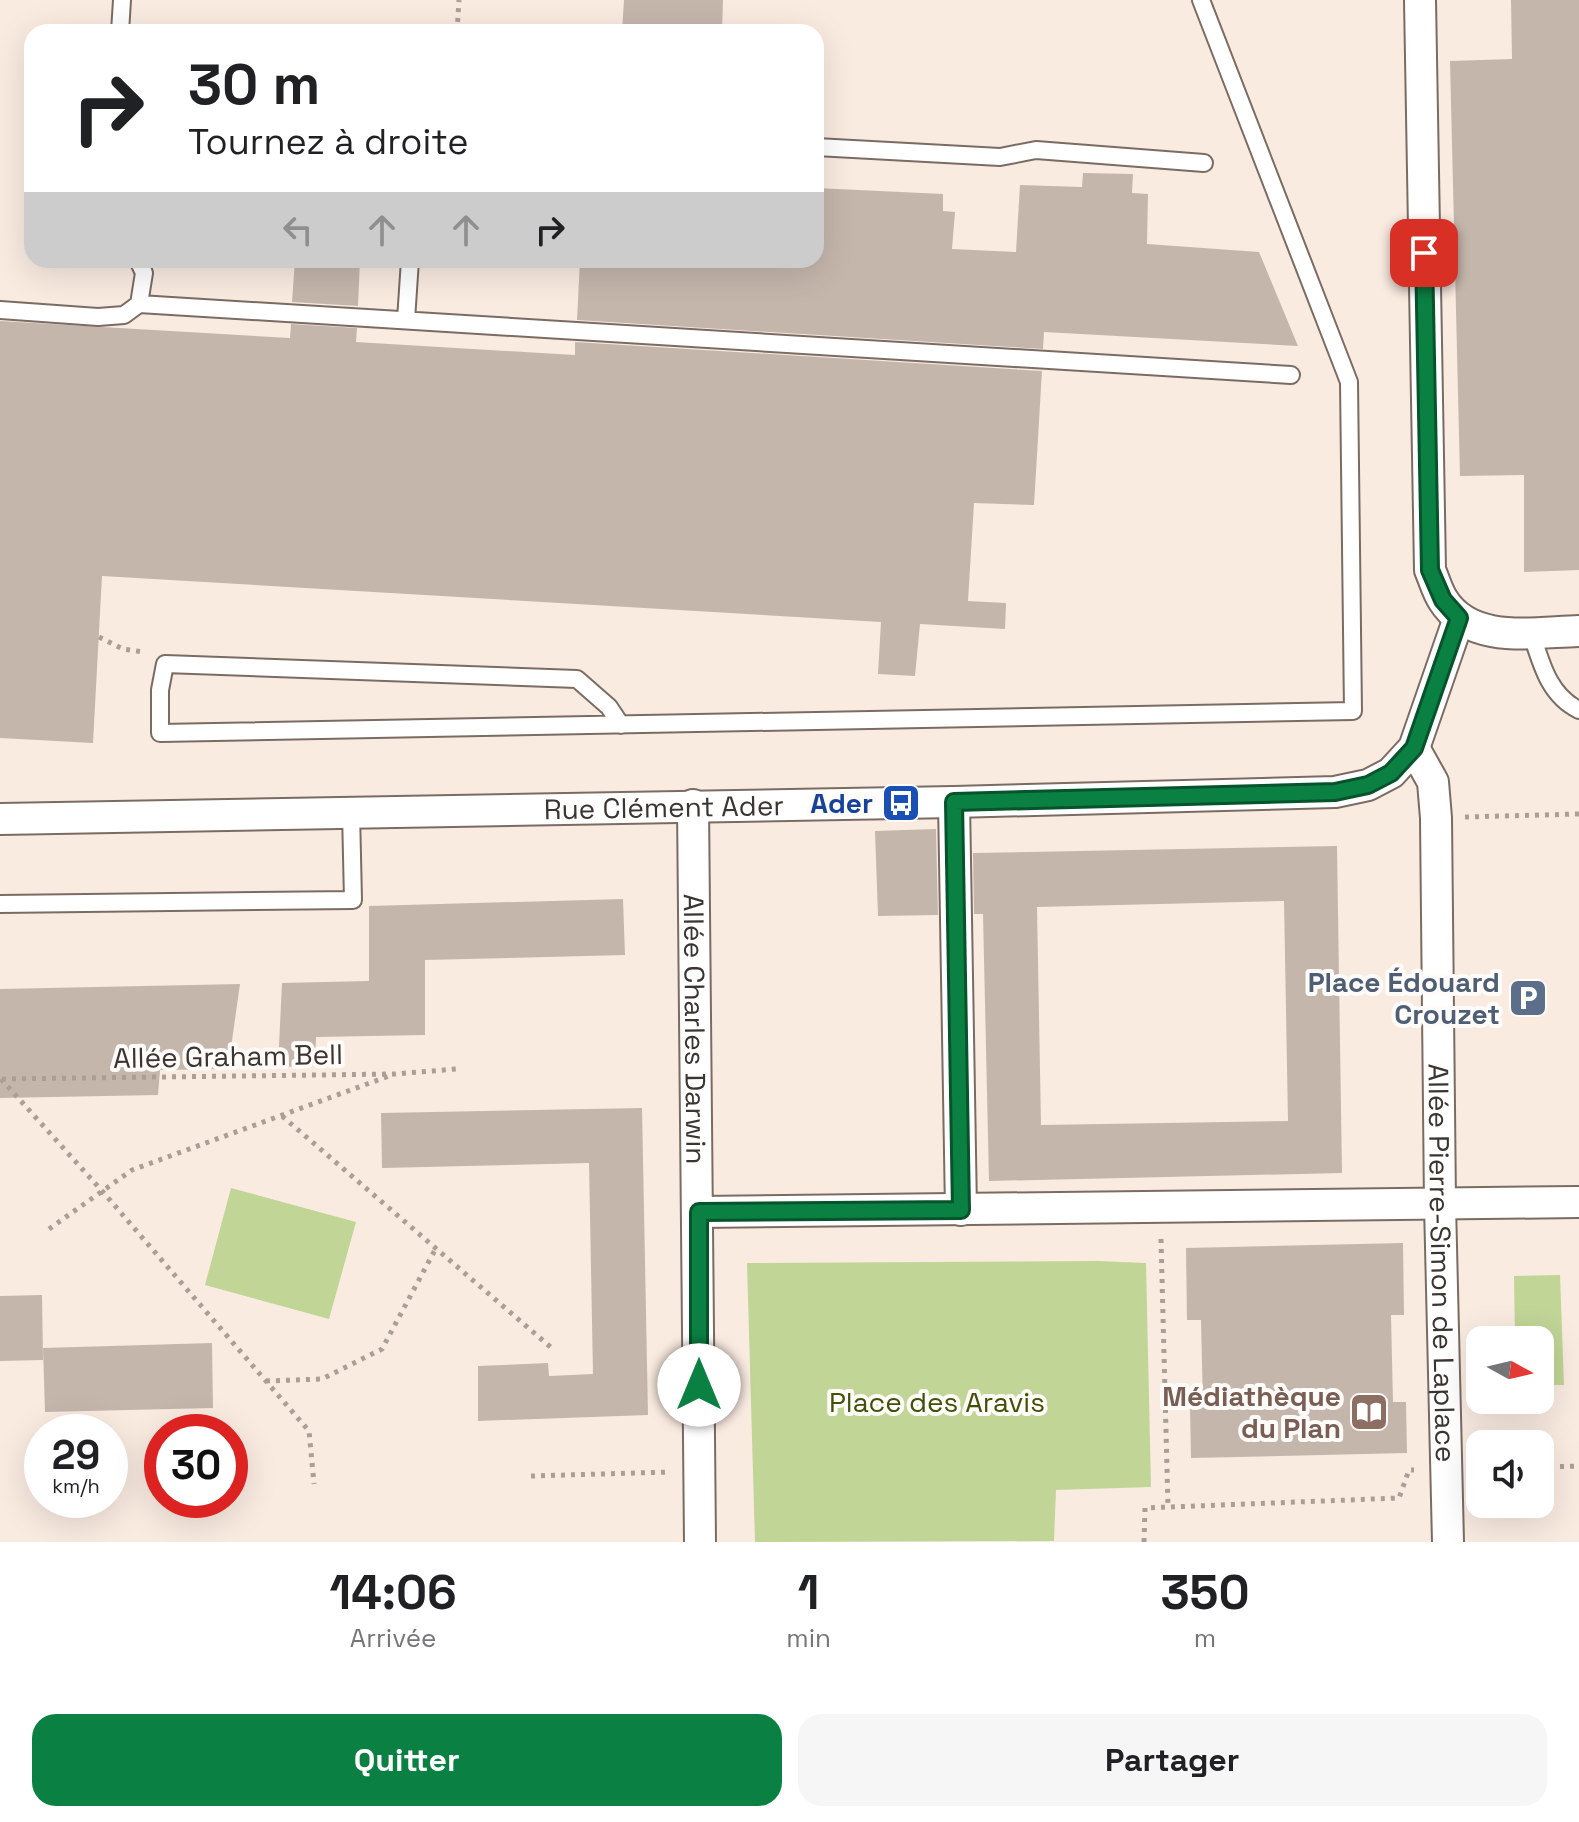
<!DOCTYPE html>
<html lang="fr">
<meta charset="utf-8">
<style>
body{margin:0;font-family:"Space Grotesk",sans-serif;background:#f6f6f6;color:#202124;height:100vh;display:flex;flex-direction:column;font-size:30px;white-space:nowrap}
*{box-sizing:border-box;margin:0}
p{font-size:26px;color:#757577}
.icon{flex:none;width:44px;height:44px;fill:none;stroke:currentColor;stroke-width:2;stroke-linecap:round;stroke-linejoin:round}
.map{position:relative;height:1542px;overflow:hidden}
.panel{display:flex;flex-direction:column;background:#fff;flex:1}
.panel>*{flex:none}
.guide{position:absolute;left:24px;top:24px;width:800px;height:244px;border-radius:24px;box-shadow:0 8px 32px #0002;background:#fff;color:#202124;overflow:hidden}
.needle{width:52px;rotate:98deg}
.controls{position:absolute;left:1466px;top:1326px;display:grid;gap:16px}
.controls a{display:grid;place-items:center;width:88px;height:88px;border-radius:16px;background:#fff;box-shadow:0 8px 32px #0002;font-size:40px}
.speed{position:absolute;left:24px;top:1414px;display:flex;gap:16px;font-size:40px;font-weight:700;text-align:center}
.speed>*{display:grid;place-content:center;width:104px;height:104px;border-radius:50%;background:#fff;box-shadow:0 8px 32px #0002;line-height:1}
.speed small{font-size:20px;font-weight:400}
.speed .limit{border:12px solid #d22;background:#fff;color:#111}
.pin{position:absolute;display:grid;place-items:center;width:68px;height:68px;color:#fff;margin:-34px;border-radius:16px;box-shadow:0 4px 12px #0006}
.me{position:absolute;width:88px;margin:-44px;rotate:0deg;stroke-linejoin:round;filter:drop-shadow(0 0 6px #0008)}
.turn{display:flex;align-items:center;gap:28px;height:168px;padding:0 32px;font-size:36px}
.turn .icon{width:104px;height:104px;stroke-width:2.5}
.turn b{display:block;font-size:56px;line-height:68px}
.lanes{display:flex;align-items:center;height:76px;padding:0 32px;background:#0003;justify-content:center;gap:40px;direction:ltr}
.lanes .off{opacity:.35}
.eta{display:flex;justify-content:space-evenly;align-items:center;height:136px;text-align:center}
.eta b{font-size:48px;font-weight:700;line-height:56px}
.cta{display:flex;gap:16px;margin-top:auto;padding:16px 32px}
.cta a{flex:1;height:92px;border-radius:24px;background:#0b8043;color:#fff;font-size:32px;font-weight:700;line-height:92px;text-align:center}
.cta a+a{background:#f6f6f6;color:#202124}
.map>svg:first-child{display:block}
.green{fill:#c0d596}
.building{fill:#c5b6ac;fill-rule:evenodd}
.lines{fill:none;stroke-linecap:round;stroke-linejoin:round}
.lane-casing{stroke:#7a6c63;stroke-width:20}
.street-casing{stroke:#7a6c63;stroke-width:34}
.path{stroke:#aa9f97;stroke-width:5;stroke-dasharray:4 6;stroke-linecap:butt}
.lane{stroke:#fff;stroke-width:16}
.street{stroke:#fff;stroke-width:30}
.route-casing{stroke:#07532c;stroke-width:20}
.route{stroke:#0b8043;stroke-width:14}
.labels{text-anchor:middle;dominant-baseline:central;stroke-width:8;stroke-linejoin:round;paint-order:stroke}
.transit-label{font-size:28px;font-weight:bold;fill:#164399;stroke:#fefbf9;text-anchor:end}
.street-label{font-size:28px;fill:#3b3531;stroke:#fefbf9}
.service-label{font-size:28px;font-weight:bold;fill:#4e5e75;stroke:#fefbf9;text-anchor:end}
.education-label{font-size:28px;font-weight:bold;fill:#785e54;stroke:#fefbf9;text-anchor:end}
.park-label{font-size:28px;fill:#405108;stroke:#fefbf9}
</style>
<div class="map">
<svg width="1579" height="1542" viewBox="0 0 1579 1542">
<rect width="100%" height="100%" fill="#faebe1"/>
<!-- green -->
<path class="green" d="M231 1188 356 1222 329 1319 205 1285Z
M1098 1261 1146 1263 1151 1487 1056 1490 1054 1541 755 1542 747 1263Z
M1560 1275 1564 1385H1540V1340H1515L1514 1276Z"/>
<!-- building -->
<path class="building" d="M624 0H723L722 32H622Z
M1511 0H1579V570L1524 572V475L1460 476 1450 61 1512 59Z
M1083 173 1133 174 1132 193 1148 194 1147 244 1259 252 1298 346 1044 332 1043 349 577 320 580 260H816V188L943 194V211L955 212 952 249 1016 252 1020 185 1082 187Z
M295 260H360L358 306 292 302Z
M0 321 290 338 291 324 357 328 356 342 575 355V342L1042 371 1034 505 974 503 968 601 1006 603 1005 629 920 624 915 676 878 674 881 622 102 576 93 743 0 738Z
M936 829 938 915 878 916 875 831Z
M1337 846 1342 1173 989 1181 983 914H974L973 853ZM1284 901 1288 1121 1041 1125 1037 907Z
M623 899 625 955 425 960V1035L316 1037 315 1066 278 1067 282 983 369 981V906Z
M240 984 228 1069 160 1070 158 1095 0 1098V989Z
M642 1108 648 1415 478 1421V1366L548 1363 549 1376 593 1374 589 1163 382 1168 381 1113Z
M1403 1243 1404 1315H1391L1393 1402H1406L1407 1453 1191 1458 1190 1407H1203L1201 1320H1187L1186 1248Z
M42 1295 43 1360 0 1361V1296Z
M212 1343 213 1408 45 1412 43 1348Z"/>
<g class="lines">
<defs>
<path id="lane" d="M120 32 122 0
M816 147 1000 157 1036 150 1204 163
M139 304 1291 375
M0 310 98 317 124 315 139 304 144 273 138 260
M406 320 410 260
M1531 632C1541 662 1548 695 1579 710
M621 725 609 707 577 679 165 664 160 690V733L1353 711 1349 382 1201 0
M0 904 353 900 351 812"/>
<g id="street">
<path d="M1420 0 1430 570C1434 579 1437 591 1443 600 1471 645 1534 632 1579 631"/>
<path id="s1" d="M1414 748 1433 782 1436 818 1440 1204 1448 1542"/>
<path d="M954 802 961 1210"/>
<path id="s2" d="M693 805 700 1542"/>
<path id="s3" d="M0 819 954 802 1335 792 1368 785 1391 773 1414 748 1459 618"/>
<path d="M699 1212 1579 1202"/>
</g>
</defs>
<!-- lane casing -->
<use href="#lane" class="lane-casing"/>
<!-- street casing -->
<use href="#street" class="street-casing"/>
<!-- path -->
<path class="path" d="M457 32 459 0
M99 637 123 649 144 652
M1465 817 1579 814
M1 1079 103 1192 309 1431 314 1484
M2 1079 395 1074 456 1069
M282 1116 554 1350
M49 1229 132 1170 389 1076
M1161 1239 1168 1507
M266 1381 322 1379 382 1349 436 1248
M1540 1467 1579 1466
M531 1476 671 1472
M1144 1542 1145 1508 1399 1498 1409 1470H1414"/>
<!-- lane -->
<use href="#lane" class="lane"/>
<!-- street -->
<use href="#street" class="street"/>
</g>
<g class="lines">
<defs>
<path id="route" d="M699 1385V1212L961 1210 954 802 1335 792 1368 785 1391 773 1414 748 1459 618 1443 600 1430 570 1424 253"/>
</defs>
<!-- route casing -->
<use href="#route" class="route-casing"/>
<!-- route -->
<use href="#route" class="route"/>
</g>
<!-- icons -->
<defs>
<symbol id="bus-square" viewBox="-11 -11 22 22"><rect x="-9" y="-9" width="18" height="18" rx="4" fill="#1a4fb4" stroke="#fefbf9"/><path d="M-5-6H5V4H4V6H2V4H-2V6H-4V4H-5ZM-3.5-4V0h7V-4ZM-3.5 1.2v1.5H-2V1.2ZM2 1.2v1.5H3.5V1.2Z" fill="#fff"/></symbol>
<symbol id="parking-square" viewBox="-11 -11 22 22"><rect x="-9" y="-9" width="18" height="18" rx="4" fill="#5c6f8a" stroke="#fefbf9"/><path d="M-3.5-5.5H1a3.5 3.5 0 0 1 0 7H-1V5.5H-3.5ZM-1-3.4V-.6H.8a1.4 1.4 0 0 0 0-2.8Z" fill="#fff"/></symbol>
<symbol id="library-square" viewBox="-11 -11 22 22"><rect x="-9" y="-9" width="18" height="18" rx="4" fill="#8d6e63" stroke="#fefbf9"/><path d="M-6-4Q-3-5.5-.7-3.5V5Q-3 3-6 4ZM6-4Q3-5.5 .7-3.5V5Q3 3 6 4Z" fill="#fff"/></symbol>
</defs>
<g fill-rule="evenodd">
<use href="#bus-square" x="879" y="781" width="44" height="44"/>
<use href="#parking-square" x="1506" y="976" width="44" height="44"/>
<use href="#library-square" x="1347" y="1390" width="44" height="44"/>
</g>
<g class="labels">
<!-- transit labels -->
<g class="transit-label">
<text x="873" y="803">Ader</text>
</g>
<!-- street labels -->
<g class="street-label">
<text stroke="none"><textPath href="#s3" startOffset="664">Rue Clément Ader</textPath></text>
<text stroke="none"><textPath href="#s2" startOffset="224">Allée Charles Darwin</textPath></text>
<text transform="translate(228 1056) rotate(-1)">Allée Graham Bell</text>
<text stroke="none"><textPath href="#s1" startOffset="520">Allée Pierre-Simon de Laplace</textPath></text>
</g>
<!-- service labels -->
<g class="service-label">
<text x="1500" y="982">Place Édouard<tspan x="1500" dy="32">Crouzet</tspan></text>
</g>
<!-- education labels -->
<g class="education-label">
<text x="1341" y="1396">Médiathèque<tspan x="1341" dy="32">du Plan</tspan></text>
</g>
<!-- park labels -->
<g class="park-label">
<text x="937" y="1402">Place des Aravis</text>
</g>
</g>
</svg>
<div class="controls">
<a><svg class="needle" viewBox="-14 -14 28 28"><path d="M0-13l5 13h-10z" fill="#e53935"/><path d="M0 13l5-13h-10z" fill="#757577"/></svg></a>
<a><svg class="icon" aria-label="sound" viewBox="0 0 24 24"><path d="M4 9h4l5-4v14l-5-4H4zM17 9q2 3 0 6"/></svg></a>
</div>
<div class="speed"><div>29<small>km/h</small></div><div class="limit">30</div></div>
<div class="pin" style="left:1424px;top:253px;background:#d93025"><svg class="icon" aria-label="arrive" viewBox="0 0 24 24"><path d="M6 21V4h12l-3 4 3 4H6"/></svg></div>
<svg class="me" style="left:699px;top:1385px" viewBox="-20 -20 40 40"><circle r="19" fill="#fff"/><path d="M0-13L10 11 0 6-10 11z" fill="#0b8043"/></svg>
<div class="guide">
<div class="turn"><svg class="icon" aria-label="right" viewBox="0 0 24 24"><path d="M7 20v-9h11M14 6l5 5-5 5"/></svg><div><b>30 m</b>Tournez à droite</div></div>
<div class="lanes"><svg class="icon off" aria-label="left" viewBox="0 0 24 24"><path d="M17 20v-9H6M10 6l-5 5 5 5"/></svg><svg class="icon off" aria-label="ahead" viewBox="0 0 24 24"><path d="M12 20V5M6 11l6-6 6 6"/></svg><svg class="icon off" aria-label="ahead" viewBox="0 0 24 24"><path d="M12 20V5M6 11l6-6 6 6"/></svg><svg class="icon" aria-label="right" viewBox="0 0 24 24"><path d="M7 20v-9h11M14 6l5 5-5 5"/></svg></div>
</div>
</div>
<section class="panel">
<div class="eta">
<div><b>14:06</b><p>Arrivée</p></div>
<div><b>1</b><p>min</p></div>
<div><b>350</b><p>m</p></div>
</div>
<div class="cta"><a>Quitter</a><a>Partager</a></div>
</section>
